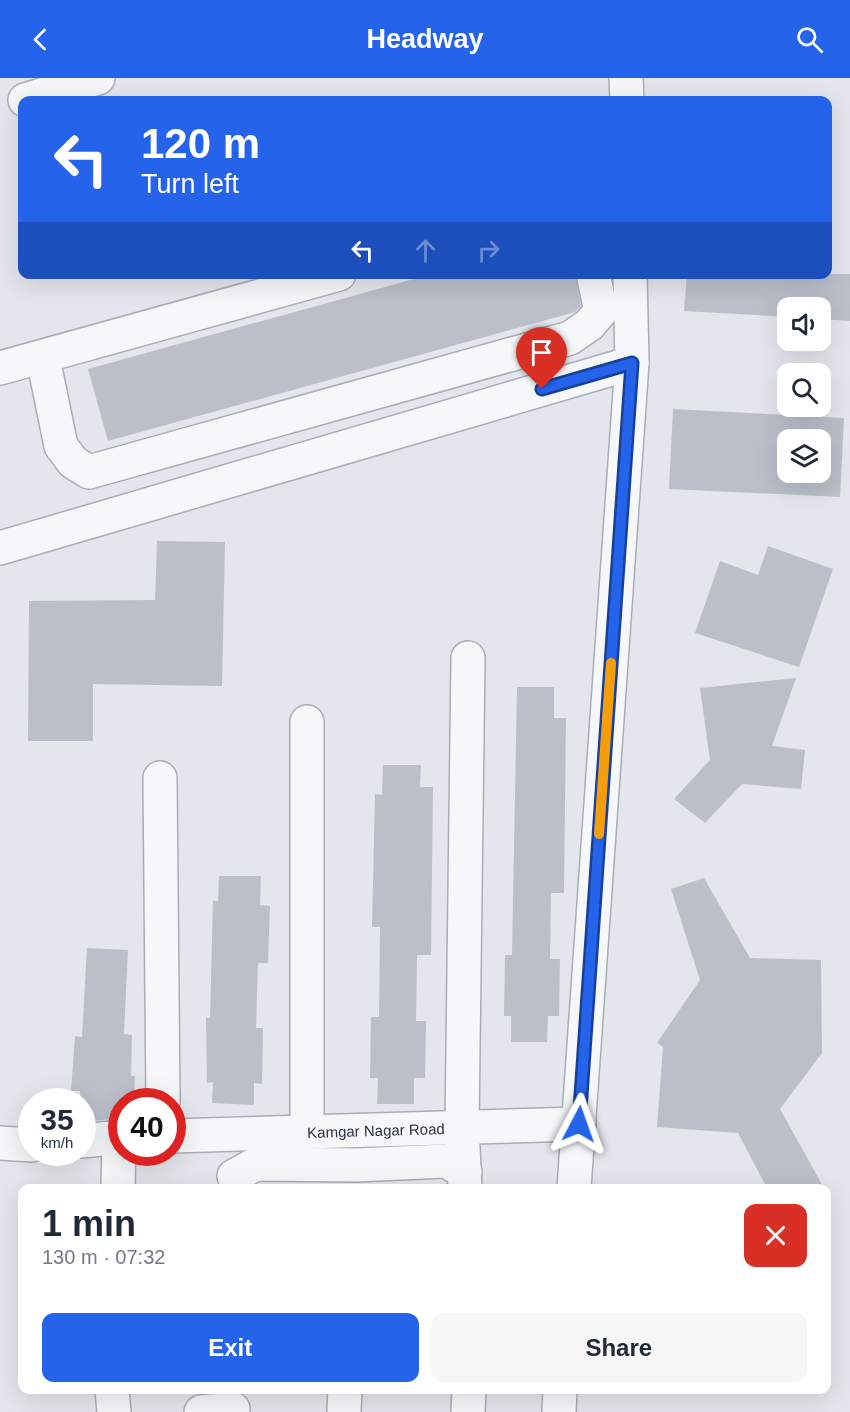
<!DOCTYPE html>
<meta charset="utf-8">
<style>
body{margin:0;font-family:Arial,sans-serif;background:#f6f6f7;color:#1f2937;height:100vh;display:flex;flex-direction:column;font-size:22px;white-space:nowrap}
*{box-sizing:border-box;margin:0}
p{font-size:20px;color:#747a83}
.icon{flex:none;width:33px;height:33px;fill:none;stroke:currentColor;stroke-width:2;stroke-linecap:round;stroke-linejoin:round}
.map{position:relative;flex:1;overflow:hidden}
.details{position:absolute;left:18px;top:1106px;width:813px;height:210px;display:flex;flex-direction:column;background:#fff;border-radius:12px;box-shadow:0 6px 24px #0002}
.details>*{flex:none}
.top-card{position:absolute;left:18px;top:18px;width:814px;height:183px;border-radius:12px;box-shadow:0 6px 24px #0002;background:#2563eb;color:#fff;overflow:hidden}
.tools{position:absolute;left:777px;top:219px;display:grid;gap:12px}
.tools a{display:grid;place-items:center;width:54px;height:54px;border-radius:12px;background:#fff;box-shadow:0 6px 24px #0002;font-size:30px}
.speed{position:absolute;left:18px;top:1010px;display:flex;gap:12px;font-size:30px;font-weight:700;text-align:center}
.speed>*{display:grid;place-content:center;width:78px;height:78px;border-radius:50%;background:#fff;box-shadow:0 6px 24px #0002;line-height:1}
.speed small{font-size:15px;font-weight:400}
.speed .limit{border:9px solid #d22;background:#fff;color:#111}
.pin{position:absolute;display:grid;place-items:center;width:51px;height:51px;color:#fff;margin:-62px -26px;border-radius:50% 50% 50% 0;rotate:-45deg;box-shadow:0 0 6px #0007}
.pin .icon{rotate:45deg}
.me{position:absolute;width:66px;margin:-33px;rotate:4deg;stroke-linejoin:round;filter:drop-shadow(0 0 4px #0008)}
.turn{display:flex;align-items:center;gap:21px;height:126px;padding:0 24px;font-size:27px}
.turn .icon{width:78px;height:78px;stroke-width:2.5}
.turn b{display:block;font-size:42px;line-height:51px}
.lanes{display:flex;align-items:center;height:57px;padding:0 24px;background:#0003;justify-content:center;gap:30px;direction:ltr}
.lanes .off{opacity:.35}
.round{display:grid;place-items:center;flex:none;width:63px;height:63px;border-radius:12px;background:#f6f6f7}
.headline{display:flex;align-items:center;justify-content:space-between;height:102px;padding:0 24px}
h1{font-size:36px;font-weight:700;line-height:45px}
.action{display:flex;gap:12px;margin-top:auto;padding:12px 24px}
.action a{flex:1;height:69px;border-radius:12px;background:#2563eb;color:#fff;font-size:24px;font-weight:700;line-height:69px;text-align:center}
.action a+a{background:#f6f6f7;color:#1f2937}
header{display:flex;justify-content:space-between;align-items:center;height:78px;padding:0 24px;background:#2563eb;color:#fff;font-size:27px;font-weight:700}
.map>svg:first-child{display:block}
.building{fill:#babfca;fill-rule:evenodd}
.lines{fill:none;stroke-linecap:round;stroke-linejoin:round}
.minor-casing{stroke:#a8adb7;stroke-width:36}
.minor{stroke:#f6f7f9;stroke-width:33}
.route-casing{stroke:#184099;stroke-width:15}
.route{stroke:#2563eb;stroke-width:10}
.slow{stroke:#f59e0b;stroke-width:10}
.labels{text-anchor:middle;dominant-baseline:central;stroke-width:5;stroke-linejoin:round;paint-order:stroke}
.street-label{font-size:15px;fill:#2a3345;stroke:#f3f5f9}
</style>
<header><svg class="icon" aria-label="back" viewBox="0 0 24 24"><path d="M15 5l-7 7 7 7"/></svg>Headway<svg class="icon" aria-label="search" viewBox="0 0 24 24"><circle cx="10" cy="10" r="6"/><path d="M15 15l6 6"/></svg></header>
<div class="map">
<svg width="850" height="1334" viewBox="0 0 850 1334">
<rect width="100%" height="100%" fill="#e3e6ec"/>
<!-- building -->
<path class="building" d="M432 196H575L581 228 575 234 108 363 88 291Z
M687 196H850V243L820 241V230H788V239L684 233Z
M673 331 844 340 840 419 669 411ZM788 362H820V394H788Z
M157 463 225 464 222 608 93 606V663H28L29 523 155 522Z
M768 468 833 491 799 589 695 555 720 483 758 497Z
M796 600 772 668 805 672 801 711 742 706 705 745 674 721 710 682 700 610Z
M517 609H554V640H566L564 815H551L550 881H560L559 938H548L547 964H511V938H504L505 877H512Z
M383 687H421L420 709H433L431 877H417L416 943H426L425 1000H414V1026H377L378 1000H370L371 939H379L380 849H372L375 716 382 717Z
M219 798H261L260 827 270 828 268 885H258L256 950H263L262 1006 254 1005V1027L212 1025 213 1004 207 1005 206 940H210L213 823H218Z
M704 800 750 880 821 882 822 975 780 1031 824 1110H767L738 1055 657 1049 663 969 657 965 700 902 671 811Z
M87 870 128 872 124 956 132 957 131 998H135L134 1023H122V1040L82 1044 80 1013H71L75 958 82 959Z"/>
<g class="lines">
<defs>
<g id="minor">
<path d="M626 0 627 22"/>
<path d="M25 22 98 0"/>
<path d="M43 280 61 368 73 384 89 394 570 260 589 247 601 233 593 196"/>
<path d="M0 290 339 196"/>
<path d="M0 470 632 285"/>
<path d="M307 644V1054"/>
<path d="M160 700 163 1023"/>
<path id="s1" d="M172 1058 579 1046"/>
<path d="M82 1063 122 1059"/>
<path d="M0 1065 32 1067"/>
<path d="M234 1098 256 1086 356 1087 446 1083 465 1094"/>
<path d="M118 1110 119 1059"/>
<path d="M465 1110 462 1049 468 580"/>
<path d="M574 1110 632 285 630 196"/>
<path d="M112 1311 114 1334"/>
<path d="M201 1334 233 1331"/>
<path d="M344 1334 345 1311"/>
<path d="M468 1334 469 1311"/>
<path d="M559 1334 560 1311"/>
</g>
</defs>
<!-- minor casing -->
<use href="#minor" class="minor-casing"/>
<!-- minor -->
<use href="#minor" class="minor"/>
</g>
<g class="lines">
<defs>
<path id="route" d="M542 311 632 285 579 1046"/>
</defs>
<!-- route casing -->
<use href="#route" class="route-casing"/>
<!-- route -->
<use href="#route" class="route"/>
<!-- slow -->
<path class="slow" d="M599 756 611 585"/>
</g>
<g class="labels">
<!-- street labels -->
<g class="street-label">
<text stroke="none"><textPath href="#s1" startOffset="204">Kamgar Nagar Road</textPath></text>
</g>
</g>
</svg>
<div class="tools">
<a><svg class="icon" aria-label="sound" viewBox="0 0 24 24"><path d="M4 9h4l5-4v14l-5-4H4zM17 9q2 3 0 6"/></svg></a>
<a><svg class="icon" aria-label="search" viewBox="0 0 24 24"><circle cx="10" cy="10" r="6"/><path d="M15 15l6 6"/></svg></a>
<a><svg class="icon" aria-label="layers" viewBox="0 0 24 24"><path d="M12 4l9 5-9 5-9-5zM3 14l9 5 9-5"/></svg></a>
</div>
<div class="speed"><div>35<small>km/h</small></div><div class="limit">40</div></div>
<div class="pin" style="left:542px;top:311px;background:#d93025"><svg class="icon" aria-label="arrive" viewBox="0 0 24 24"><path d="M6 21V4h12l-3 4 3 4H6"/></svg></div>
<svg class="me" style="left:579px;top:1046px" viewBox="-20 -20 40 40"><path d="M0-17L14 15 0 8-14 15z" fill="#2563eb" stroke="#fff" stroke-width="4"/></svg>
<div class="top-card">
<div class="turn"><svg class="icon" aria-label="left" viewBox="0 0 24 24"><path d="M17 20v-9H6M10 6l-5 5 5 5"/></svg><div><b>120 m</b>Turn left</div></div>
<div class="lanes"><svg class="icon" aria-label="left" viewBox="0 0 24 24"><path d="M17 20v-9H6M10 6l-5 5 5 5"/></svg><svg class="icon off" aria-label="ahead" viewBox="0 0 24 24"><path d="M12 20V5M6 11l6-6 6 6"/></svg><svg class="icon off" aria-label="right" viewBox="0 0 24 24"><path d="M7 20v-9h11M14 6l5 5-5 5"/></svg></div>
</div>
<section class="details">
<div class="headline"><div><h1>1 min</h1><p>130 m · 07:32</p></div><a class="round" style="background:#d93025;color:#fff"><svg class="icon" aria-label="close" viewBox="0 0 24 24"><path d="M6 6l12 12M18 6L6 18"/></svg></a></div>
<div class="action"><a>Exit</a><a>Share</a></div>
</section>
</div>
